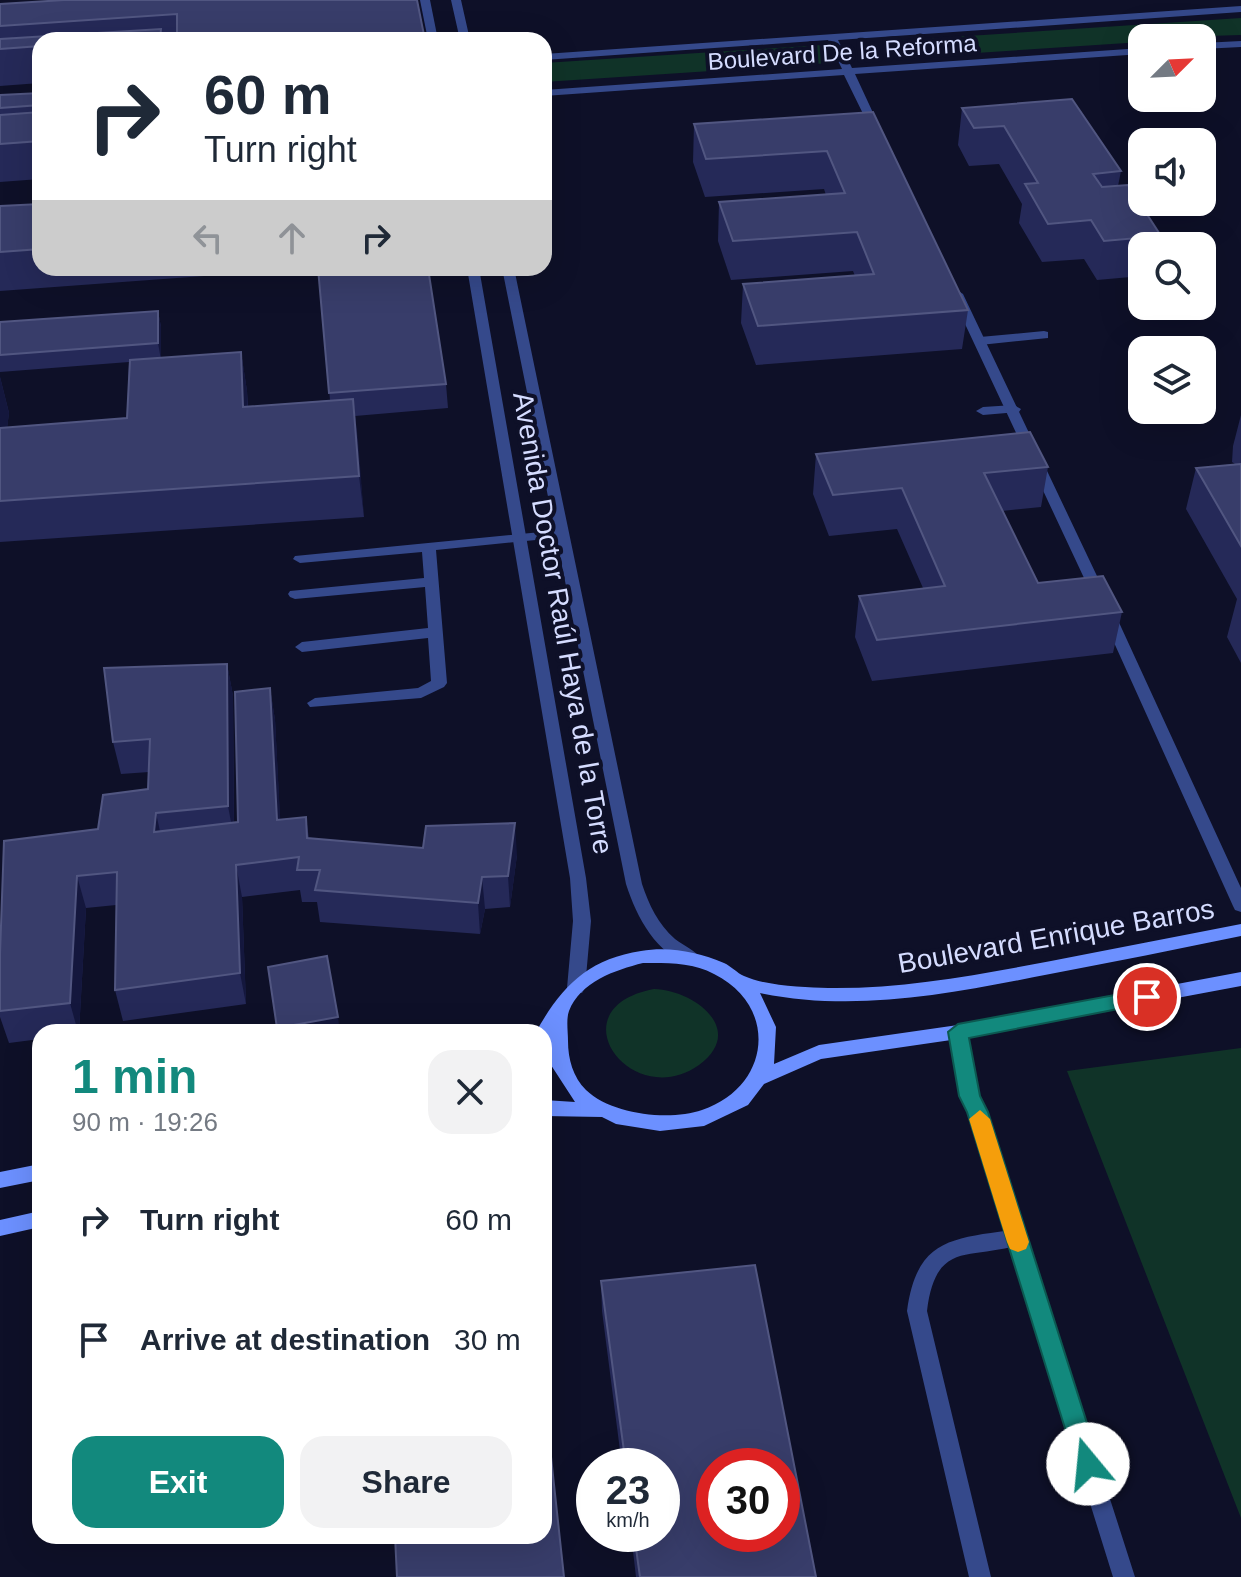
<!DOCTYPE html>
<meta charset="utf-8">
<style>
body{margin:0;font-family:Arial,sans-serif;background:#f2f2f3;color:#1f2937;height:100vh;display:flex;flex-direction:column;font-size:30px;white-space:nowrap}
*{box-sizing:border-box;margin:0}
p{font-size:26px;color:#747a83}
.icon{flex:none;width:44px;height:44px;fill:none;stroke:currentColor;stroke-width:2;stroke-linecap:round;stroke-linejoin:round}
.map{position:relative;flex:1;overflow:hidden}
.details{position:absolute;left:32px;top:1024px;width:520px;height:520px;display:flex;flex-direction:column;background:#fff;border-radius:24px;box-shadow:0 8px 32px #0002}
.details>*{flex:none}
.hud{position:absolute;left:32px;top:32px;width:520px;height:244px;border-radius:24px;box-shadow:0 8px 32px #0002;background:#fff;color:#1f2937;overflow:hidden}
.needle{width:52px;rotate:66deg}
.buttons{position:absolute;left:1128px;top:24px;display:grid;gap:16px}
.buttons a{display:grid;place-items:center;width:88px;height:88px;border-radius:16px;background:#fff;box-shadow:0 8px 32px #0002;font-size:40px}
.speed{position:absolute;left:576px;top:1448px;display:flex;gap:16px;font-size:40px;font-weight:700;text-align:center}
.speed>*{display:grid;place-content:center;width:104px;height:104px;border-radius:50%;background:#fff;box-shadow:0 8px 32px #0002;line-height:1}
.speed small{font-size:20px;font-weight:400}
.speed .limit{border:12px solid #d22;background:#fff;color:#111}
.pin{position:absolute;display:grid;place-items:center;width:68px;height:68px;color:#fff;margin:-34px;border:4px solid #fff;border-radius:50%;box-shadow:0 2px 8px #0007}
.me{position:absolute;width:88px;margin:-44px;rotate:343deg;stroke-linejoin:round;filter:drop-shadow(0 0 6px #0008)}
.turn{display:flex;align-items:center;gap:28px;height:168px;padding:0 40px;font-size:36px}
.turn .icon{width:104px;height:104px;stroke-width:2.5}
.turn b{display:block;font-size:56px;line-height:68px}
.lanes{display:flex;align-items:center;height:76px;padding:0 40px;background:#0003;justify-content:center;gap:40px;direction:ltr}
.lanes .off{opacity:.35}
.round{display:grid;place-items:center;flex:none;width:84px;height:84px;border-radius:24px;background:#f2f2f3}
.head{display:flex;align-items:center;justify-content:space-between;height:136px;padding:0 40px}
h1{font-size:48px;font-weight:700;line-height:60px;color:#12897d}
.button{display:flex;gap:16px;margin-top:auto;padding:16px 40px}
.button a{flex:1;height:92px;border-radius:24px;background:#12897d;color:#fff;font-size:32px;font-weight:700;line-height:92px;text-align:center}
.button a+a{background:#f2f2f3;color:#1f2937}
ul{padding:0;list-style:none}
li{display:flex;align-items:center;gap:24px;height:120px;padding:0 40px}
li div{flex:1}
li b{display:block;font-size:30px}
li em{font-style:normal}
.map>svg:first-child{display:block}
.green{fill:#103328}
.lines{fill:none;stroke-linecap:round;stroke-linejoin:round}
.service{fill:#35498b;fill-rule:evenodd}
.minor{fill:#35498b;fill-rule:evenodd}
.secondary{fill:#6c90ff;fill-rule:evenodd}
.wall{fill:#252958}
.shaded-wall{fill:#14173d}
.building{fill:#383d6a;stroke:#515681;stroke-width:2;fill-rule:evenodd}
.route{fill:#12897d;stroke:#0c5951;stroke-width:2}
.slow{fill:#f59e0b}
.labels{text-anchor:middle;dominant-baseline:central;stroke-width:8;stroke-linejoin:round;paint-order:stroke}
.far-street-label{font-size:24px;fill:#d5dcff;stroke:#0e1028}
.street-label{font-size:28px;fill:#d5dcff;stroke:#0e1028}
</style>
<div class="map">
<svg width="1241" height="1577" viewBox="0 0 1241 1577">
<rect width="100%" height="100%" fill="#0e1028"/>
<!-- green -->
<path class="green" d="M1241 18V35L1142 38V42L900 58 891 41Z
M822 45 830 63 544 82V63Z
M654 989C694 990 747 1030 699 1065 631 1113 554 1008 654 989Z
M1241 1048V1518L1067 1071Z"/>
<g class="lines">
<!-- service -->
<path class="service" d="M1044 331 1048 332V338L980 345 974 341 980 337Z
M1014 405 1021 409 1019 412 983 415 976 411 983 407Z
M561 530 566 531 568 534 566 537 436 550 447 683 444 687 421 698 310 707 307 703 315 698 418 688 431 681 428 638 302 652 295 647 302 642 428 628 425 587 295 599 290 597 288 594 290 591 424 578 422 552 300 563 293 559 295 556Z
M1017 1229 1024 1231 1027 1237 1024 1243C972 1262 936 1237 927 1311L991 1577H969L907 1311C917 1237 953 1239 1017 1229Z"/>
<!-- minor -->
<path class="minor" d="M420 0H430L438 40H428Z
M451 0H461L470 40H460Z
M1241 6V12L838 40 852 68 1142 48V54L855 74 881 130 876 133 871 130 844 75 544 96V90L842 69 828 40 544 60V54Z
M1241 41V47L1202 49V43Z
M467 268H479L586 878 591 921 585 988 582 993H570L567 988 573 921 570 878Z
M502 268H514L642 884C649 905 658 924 675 939 684 946 695 950 701 959L698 964 692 966C656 954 637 918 626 884Z
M957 290 963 294 1106 595 1104 598H1094L1092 595 951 294Z
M1109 611 1116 616 1241 888V912L1235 910 1233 906 1102 616Z
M958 1025 964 1027 967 1032 978 1096 986 1112 1135 1577H1113L968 1112 960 1096 949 1032 952 1027Z"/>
<!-- secondary -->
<path class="secondary" d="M1241 924V936C1177 949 1114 962 1050 974 954 993 857 1013 760 993L776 1027 774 1064 819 1045 958 1025 1241 972V986L958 1039 821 1059 764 1084 748 1105 704 1126 660 1131 616 1124 602 1117 544 1116V1100L575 1102 549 1062 550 1038 544 1040V1032H536C561 987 588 959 641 951 669 946 698 952 724 963 731 966 737 973 744 976 766 986 805 987 828 988 904 989 977 975 1051 961 1114 949 1178 936 1241 924ZM643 963C667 963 692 962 714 974 779 1006 771 1087 702 1110 670 1121 612 1115 586 1090 573 1077 568 1059 568 1041 568 1032 566 1019 569 1011 580 982 615 970 643 963Z
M40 1164V1180L0 1188V1172Z
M40 1211V1227L0 1236V1220Z"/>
</g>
<!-- wall -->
<path class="wall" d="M64 0 425 40H40V83L0 86V4Z
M40 93V179L0 182V95Z
M962 108 1121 171 1118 186 1161 236 1159 246H1142V276L1097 280 1084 259 1042 262 1019 223 1022 204 999 164 969 166 958 145Z
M873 112 968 310 962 349 756 365 741 323 743 284 855 276 853 271 731 280 718 241 719 202 826 195 824 189 705 197 693 162 694 124Z
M40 204V268H245V273L0 291V206Z
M318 268 446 384 448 408 355 416 364 517 0 542V377L9 413 7 428 127 418 129 362 0 372V322L158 311 161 327V358L241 352 247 391 248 407 330 400Z
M1241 415V663L1227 637 1237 599 1186 509 1196 468 1235 464 1232 462 1233 446Z
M816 454 1048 467 1041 507 1002 511 1038 583 1122 612 1113 653 872 681 855 637 859 596 923 588 897 529 829 536 813 494Z
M227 664 233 696 234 822H238L270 688 275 720 280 820 306 817 309 839 517 855 510 907 485 909 480 934 320 922 317 902H302L300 890 242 897 246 1004 123 1021 115 990 116 905 86 908 79 1032H40V1039L9 1043 0 1017V954L98 829 148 789 149 772 121 774 113 742Z
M601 1281 816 1577H636L631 1534H662V1466H622L602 1311Z"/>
<!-- shaded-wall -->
<path class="shaded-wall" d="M158 311 161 327V360L158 343Z
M241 352 247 391 249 447 243 407Z
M0 377 9 413 2 469 0 463Z
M353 399 358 439 364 517 359 476Z
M227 664 233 696 234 838 228 806Z
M270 688 275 720 282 852 277 820Z
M156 813 163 845 154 832Z
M515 823 517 855 510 907 508 876Z
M236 865 242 897 246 1004 240 973Z
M77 876 86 908 79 1032H78L70 1003Z
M482 877 485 909 480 934 478 903Z
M338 1017 340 1032H278L277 1028Z"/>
<!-- building -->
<path class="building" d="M64 0H417L425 40H177V14L0 26V4Z
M161 29 160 39 140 40H40V46L0 49V39Z
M40 93V105L0 108V95Z
M1072 99 1121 171 1093 174 1102 187 1128 185 1161 236 1104 241 1091 220 1048 224 1025 184 1038 183 1004 126 974 128 962 108Z
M40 112V141L0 144V115Z
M873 112 968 310 758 326 743 284 874 274 857 232 733 241 719 202 845 193 827 151 706 159 694 124Z
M40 204V249L0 252V206Z
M318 268H428L446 384 329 393Z
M158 311V343L0 355V322Z
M241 352 243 407 353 399 359 476 0 501V428L127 418 130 360Z
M1030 432 1048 467 984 473 1038 583 1103 576 1122 612 877 640 859 596 945 586 902 488 833 495 816 454Z
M1241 464V546L1196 468Z
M227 664 228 806 156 813 154 832 238 822 235 692 270 688 277 820 306 817 307 838 423 848 426 826 515 823 508 876 482 877 478 903 315 890 320 870H297L299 857 236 865 240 973 115 990 117 872 77 876 70 1003 0 1011V954L4 841 98 829 103 795 148 789 150 739 113 742 104 668Z
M327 956 338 1017 277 1028 268 967Z
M755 1265 816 1577H640L634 1534H662V1466H626L601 1281ZM714 1466H782V1534H714Z
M544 1392 564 1577H397L395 1536H544Z"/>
<!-- route -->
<path class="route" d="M1147 989 1154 991 1157 997 1154 1002 969 1038 980 1096 988 1112 1100 1464 1097 1472 1088 1475 1080 1472 1076 1464 967 1112 959 1096 948 1032 958 1024Z"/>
<!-- slow -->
<path class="slow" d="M980 1110 990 1119 1029 1242 1026 1249 1018 1252 1010 1249 1007 1242 969 1119Z"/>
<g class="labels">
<!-- far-street labels -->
<g class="far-street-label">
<text transform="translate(842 52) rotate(-4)">Boulevard De la Reforma</text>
</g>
<!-- street labels -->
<g class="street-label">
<text transform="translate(563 623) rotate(80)">Avenida Doctor Raúl Haya de la Torre</text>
<text transform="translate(1056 936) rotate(-10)">Boulevard Enrique Barros</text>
</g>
</g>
</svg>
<div class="buttons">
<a><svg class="needle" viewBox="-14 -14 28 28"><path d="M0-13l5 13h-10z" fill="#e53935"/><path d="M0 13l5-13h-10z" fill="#747a83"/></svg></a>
<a><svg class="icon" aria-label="sound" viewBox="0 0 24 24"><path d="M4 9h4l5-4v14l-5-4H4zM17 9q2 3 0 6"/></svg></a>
<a><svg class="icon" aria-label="search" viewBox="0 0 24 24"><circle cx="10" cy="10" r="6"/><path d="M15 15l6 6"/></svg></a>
<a><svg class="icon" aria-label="layers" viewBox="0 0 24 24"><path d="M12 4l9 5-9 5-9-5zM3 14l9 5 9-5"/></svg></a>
</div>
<div class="speed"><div>23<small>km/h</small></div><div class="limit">30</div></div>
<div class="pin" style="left:1147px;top:997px;background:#d93025"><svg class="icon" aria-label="arrive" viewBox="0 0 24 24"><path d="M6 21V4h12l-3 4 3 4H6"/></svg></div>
<svg class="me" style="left:1088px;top:1464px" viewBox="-20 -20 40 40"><circle r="19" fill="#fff"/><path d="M0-13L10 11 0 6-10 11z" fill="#12897d"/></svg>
<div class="hud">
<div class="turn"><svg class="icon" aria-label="right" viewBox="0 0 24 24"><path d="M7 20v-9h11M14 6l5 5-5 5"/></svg><div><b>60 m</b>Turn right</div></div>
<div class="lanes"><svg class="icon off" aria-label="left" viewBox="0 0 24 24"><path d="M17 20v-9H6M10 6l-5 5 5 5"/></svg><svg class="icon off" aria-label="ahead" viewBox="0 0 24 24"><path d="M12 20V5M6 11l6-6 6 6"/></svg><svg class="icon" aria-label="right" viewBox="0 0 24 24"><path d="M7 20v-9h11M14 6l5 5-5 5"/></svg></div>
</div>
<section class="details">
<div class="head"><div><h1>1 min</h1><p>90 m · 19:26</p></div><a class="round"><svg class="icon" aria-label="close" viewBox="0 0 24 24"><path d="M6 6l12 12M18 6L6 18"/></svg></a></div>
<ul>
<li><svg class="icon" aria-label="right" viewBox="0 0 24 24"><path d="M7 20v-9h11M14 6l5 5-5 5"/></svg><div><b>Turn right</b></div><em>60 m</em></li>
<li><svg class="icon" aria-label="arrive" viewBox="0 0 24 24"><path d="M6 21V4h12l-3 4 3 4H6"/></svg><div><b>Arrive at destination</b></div><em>30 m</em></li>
</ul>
<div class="button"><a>Exit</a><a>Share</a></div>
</section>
</div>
